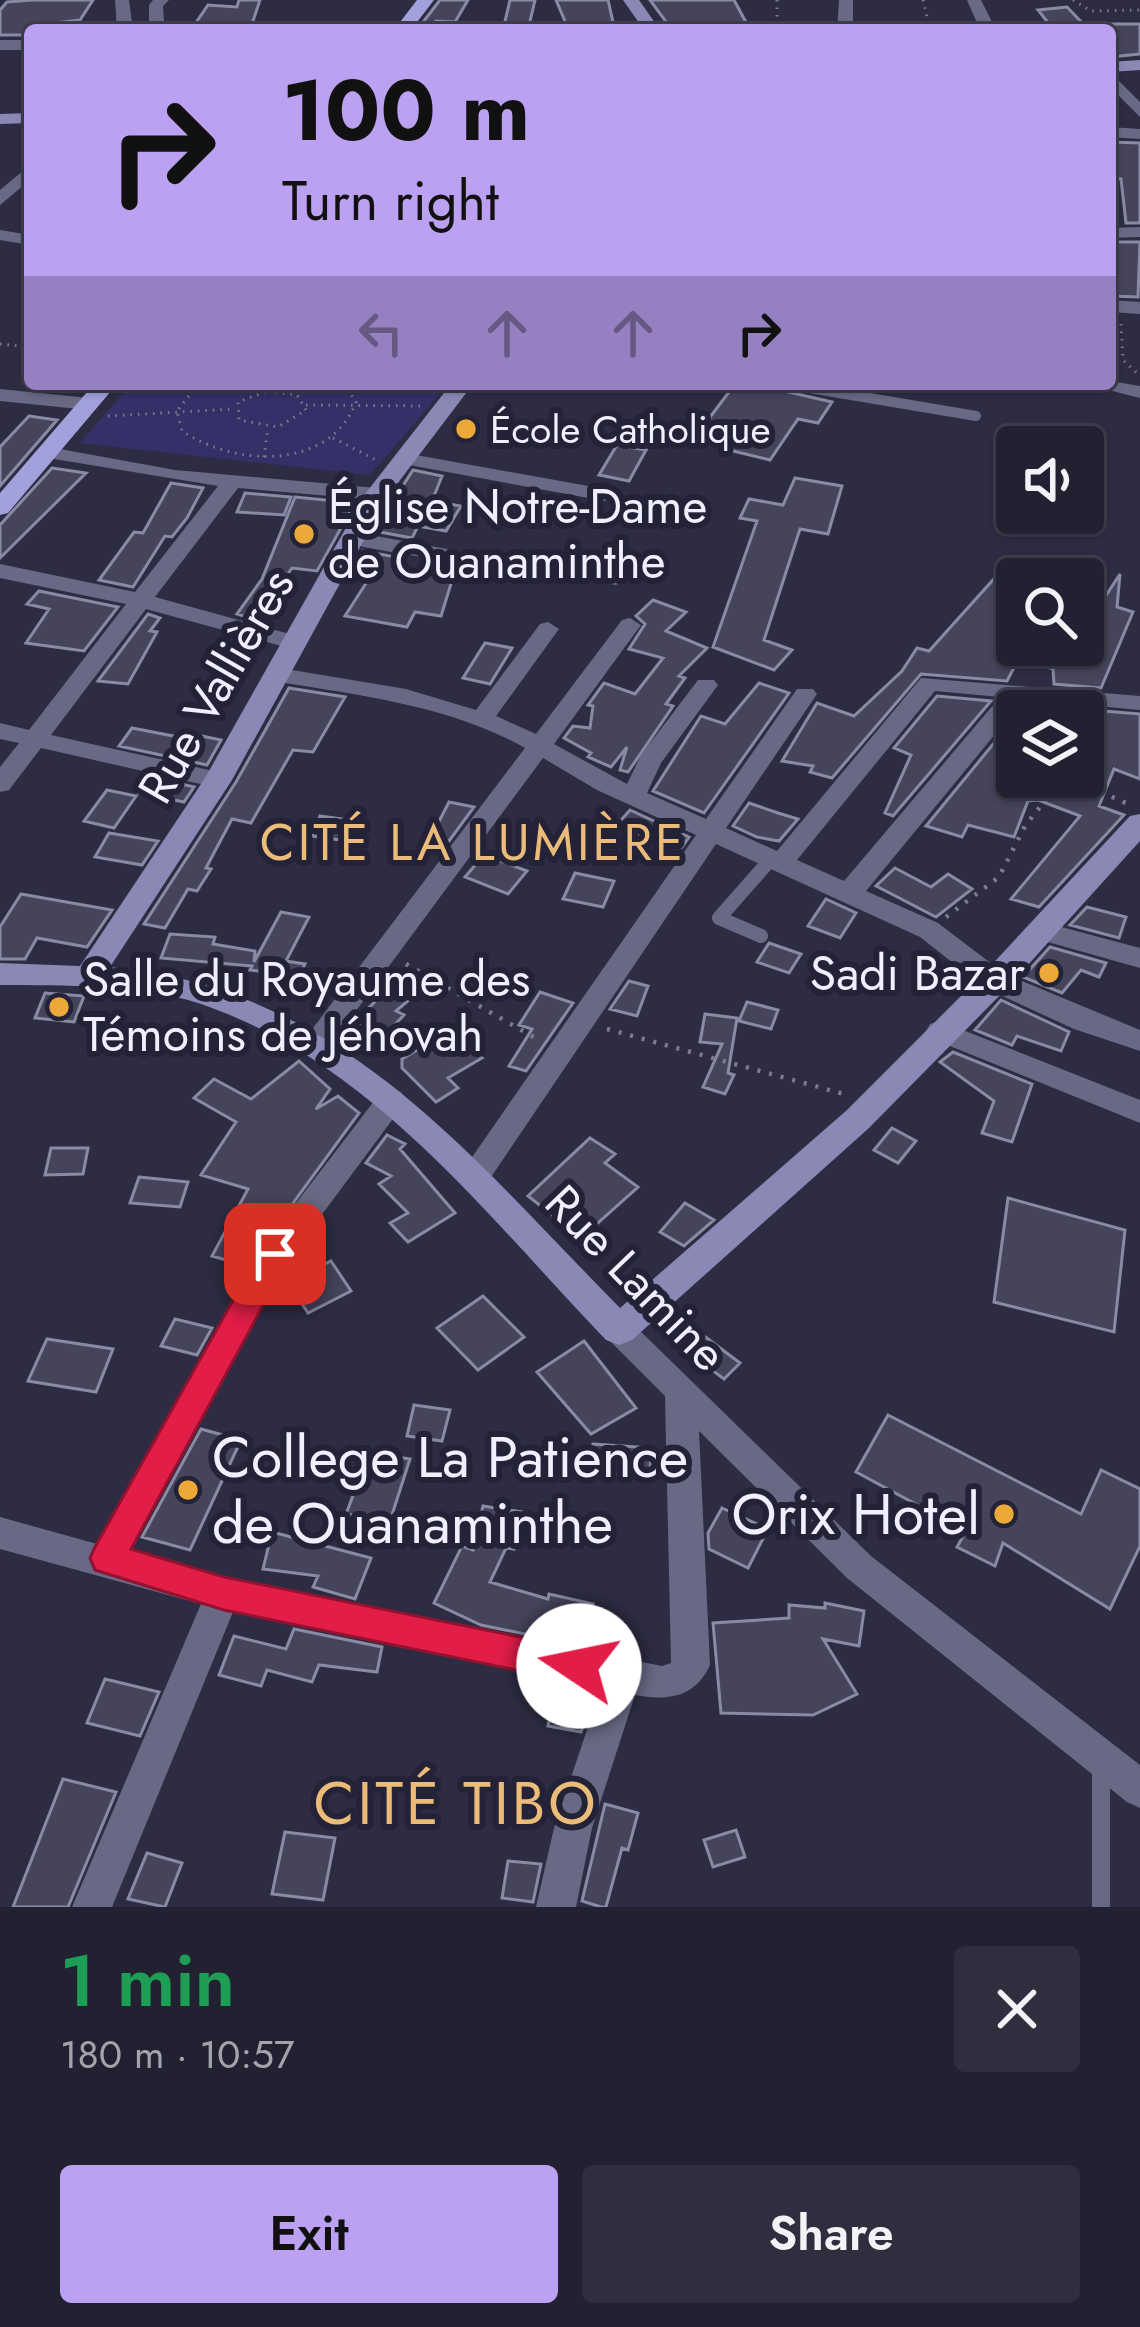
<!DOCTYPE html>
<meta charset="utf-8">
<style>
body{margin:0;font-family:Jost,sans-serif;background:#2e2e3e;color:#f1f3f6;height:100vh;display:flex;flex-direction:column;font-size:45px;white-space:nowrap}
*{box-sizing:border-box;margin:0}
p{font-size:39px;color:#a2a3ac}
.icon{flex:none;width:66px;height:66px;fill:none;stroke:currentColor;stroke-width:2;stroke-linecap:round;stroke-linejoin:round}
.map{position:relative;height:1907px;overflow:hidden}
.details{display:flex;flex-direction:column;background:#222132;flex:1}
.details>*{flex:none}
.banner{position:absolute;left:24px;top:24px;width:1092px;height:366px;border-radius:12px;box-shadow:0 3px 9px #0004,0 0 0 3px #3f3e4d;background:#bca0f2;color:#111;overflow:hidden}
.tools{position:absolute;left:996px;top:426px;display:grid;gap:24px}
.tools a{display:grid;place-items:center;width:108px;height:108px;border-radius:12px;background:#222132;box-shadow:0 3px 9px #0004,0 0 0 3px #3f3e4d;font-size:60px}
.pin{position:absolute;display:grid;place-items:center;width:102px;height:102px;color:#fff;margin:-51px;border-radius:24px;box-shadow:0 6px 18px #0006}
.me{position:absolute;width:132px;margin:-66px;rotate:281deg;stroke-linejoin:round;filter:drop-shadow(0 0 9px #0008)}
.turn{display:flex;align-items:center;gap:42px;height:252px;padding:0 60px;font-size:54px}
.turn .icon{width:156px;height:156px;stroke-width:2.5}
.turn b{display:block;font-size:84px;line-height:102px}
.lanes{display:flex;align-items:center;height:114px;padding:0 60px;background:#0003;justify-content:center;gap:60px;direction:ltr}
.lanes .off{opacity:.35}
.round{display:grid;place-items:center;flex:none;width:126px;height:126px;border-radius:12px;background:#2e2e3e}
.headline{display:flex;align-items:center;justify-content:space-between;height:204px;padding:0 60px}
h1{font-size:72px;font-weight:600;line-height:90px;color:#1e9e55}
.primary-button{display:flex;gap:24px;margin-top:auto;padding:24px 60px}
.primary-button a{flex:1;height:138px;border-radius:12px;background:#bca0f2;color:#111;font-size:48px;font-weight:600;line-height:138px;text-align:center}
.primary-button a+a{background:#2e2e3e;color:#f1f3f6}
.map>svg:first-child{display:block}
.green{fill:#353067}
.building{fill:#45445b;stroke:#8a8aa4;stroke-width:3}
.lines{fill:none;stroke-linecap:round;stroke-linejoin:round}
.path-far1{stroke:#7d7c8f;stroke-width:3;stroke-dasharray:1.5 6;stroke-linecap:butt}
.path{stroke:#7d7c8f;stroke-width:4.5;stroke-dasharray:3 9;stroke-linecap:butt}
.lane-far3{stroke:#696985;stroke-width:9}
.lane-far2{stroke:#696985;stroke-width:10}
.lane-far1{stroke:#696985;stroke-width:14}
.lane{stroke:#696985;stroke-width:18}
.street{fill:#696985;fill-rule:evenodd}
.secondary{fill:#8a89b6;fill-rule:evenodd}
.primary{fill:#a3a1dc;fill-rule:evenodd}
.route{fill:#e11d48;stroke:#92132f;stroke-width:3}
.poi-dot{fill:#eca93a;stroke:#232237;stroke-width:4.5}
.labels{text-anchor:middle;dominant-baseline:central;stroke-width:12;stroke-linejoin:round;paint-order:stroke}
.far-poi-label{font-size:39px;fill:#efeffe;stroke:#232237;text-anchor:start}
.poi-label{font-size:48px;fill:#efeffe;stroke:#232237;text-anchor:start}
.street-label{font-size:48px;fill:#efeffe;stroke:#232237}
.neighbourhood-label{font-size:51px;letter-spacing:3px;fill:#ebbc79;stroke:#232237}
.near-poi-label{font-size:57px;fill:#efeffe;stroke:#232237;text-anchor:start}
.near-neighbourhood-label{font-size:60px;letter-spacing:3px;fill:#ebbc79;stroke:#232237}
</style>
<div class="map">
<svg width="1140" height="1907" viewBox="0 0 1140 1907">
<rect width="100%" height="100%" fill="#2d2c42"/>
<!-- green -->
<path class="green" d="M131 384H424L445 388 370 475 80 443Z"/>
<!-- building -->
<path class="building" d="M32 0H93L80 20 30 26V35H0V10L7 2Z
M239 0H260L250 30H191L208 5 237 7Z
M440 0H468L455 22 436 21 430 30H417Z
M510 0H535L528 30H503Z
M556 0H608L613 22 567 26Z
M650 0H734L748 26 672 30Z
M1067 7 1089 30H1054L1038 10Z
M1110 24H1140V54L1110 57Z
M1110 142 1140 143V223H1126L1121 179 1110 178Z
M1110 242H1140L1138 297 1111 296Z
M735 384H754L832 402 818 423 798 419 770 460 692 441Z
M29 416 57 420 0 486V447Z
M617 445 646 450 629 481 599 475Z
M52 468 86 473 0 558V525Z
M413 470 442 476 432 501 461 506 446 531 418 526 412 538 374 531Z
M795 478 842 486 828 534 800 529 764 640 792 650 774 670 713 647 757 521 740 518 749 499 783 505Z
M171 483 203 488 187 518 172 537 165 536 133 587 99 580 134 532 143 533Z
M245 493 291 497 284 515 237 512Z
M295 497 355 503 317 571 292 568 256 620 237 614 262 579Z
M363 551 401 558 395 569 454 574 441 616 415 612 407 627 345 616 370 577 350 575Z
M1001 571 1017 574V645H1083V631L1120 574 1117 607 1133 612 1101 688 1054 684 1053 669 1019 658 1007 681 921 674 832 778 810 772 813 766 782 761 817 703 854 716 902 671 917 648 929 651Z
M39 591 118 607 84 651 26 643 49 609 27 604Z
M653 600 686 612 666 631 707 648 679 676 685 678 666 704 673 706 628 772 620 770 627 747 611 767 588 757 591 753 564 738 573 726 590 728 593 706 588 705 604 683 635 694 663 658 629 649 645 624 636 616Z
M148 614 160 618 150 631 157 632 128 684 98 681Z
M485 643 512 648 490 684 463 678Z
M759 683 789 693 704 813 653 791 701 716 725 724Z
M289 688 345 697 313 752 293 750 251 823 232 819 206 868 211 869 197 891 188 889 165 928 144 924 236 782Z
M937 696 991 701 893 816 885 813 911 755 894 748Z
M1056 707 1140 714V779L1114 769 1099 806 1124 815 1039 907 1011 899 1080 816 1038 800 1028 801 1014 837 968 825 962 837 926 826 1017 715V777H1083V711H1056Z
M132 728 194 740 197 735 221 740 207 765 119 746Z
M150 777 194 787 184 802 139 793Z
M107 790 136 796 114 828 84 821Z
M449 802 474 807 449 841 431 837Z
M749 803 778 813 798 819 779 841 757 837 733 826Z
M630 810 689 837 682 847 615 827Z
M320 816 363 822 355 842 312 836Z
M109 833 158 841 142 865 95 857Z
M484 855 527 871 508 894 465 877Z
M895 868 931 887 948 874 972 889 936 917 876 886Z
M575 873 614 881 603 907 563 899Z
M21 894 112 910 87 947 37 938 25 959H0V927Z
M826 899 856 913 840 938 808 926Z
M1087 907 1126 917 1119 938 1070 925Z
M281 912 309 917 286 961 305 964 295 985 262 979 265 972 250 970 252 966 161 958 170 934 215 937 213 944 255 951 254 962Z
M769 943 801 954 789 973 757 962Z
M1050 947 1106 963 1099 977 1081 970 1062 993 1023 977Z
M398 973 423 988 396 1011 404 1015 383 1037 354 1022 383 994 378 989Z
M629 981 648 986 637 1016 610 1009Z
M540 992 573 1003 526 1071 509 1066 532 1029 519 1025Z
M45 993 84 996 74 1022 35 1018Z
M1001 1000 1069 1032 1061 1051 1017 1036 1012 1045 975 1030Z
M747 1002 778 1010 771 1029 739 1021Z
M705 1014 737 1018 728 1073 734 1075 725 1094 703 1087 722 1044 700 1042Z
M452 1029 482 1058 448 1078 458 1088 436 1102 402 1068V1059Z
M953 1052 1032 1084 1012 1142 982 1133 994 1101 940 1062Z
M299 1061 330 1089 316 1109 338 1096 359 1113 247 1266 212 1256 248 1189 201 1175 236 1122 194 1098 214 1079 251 1099Z
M892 1128 916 1141 898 1163 874 1150Z
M387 1135 405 1144 400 1149 455 1213 408 1242 390 1223 408 1213 379 1184 391 1176 366 1163Z
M590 1138 615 1154 605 1163 638 1187 581 1238 528 1196Z
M51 1148H88L83 1174 45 1175Z
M139 1177 188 1182 180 1207 130 1203Z
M1008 1198 1125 1230 1114 1332 994 1302Z
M685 1203 714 1220 684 1246 660 1232Z
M331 1261 351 1291 308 1313 288 1282Z
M483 1296 524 1337 478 1370 437 1328Z
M175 1319 212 1328 197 1355 161 1346Z
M696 1330 740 1363 724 1379 679 1345Z
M47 1339 113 1349 96 1392 28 1381Z
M584 1341 636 1408 591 1434 537 1372Z
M414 1405 450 1410 442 1441 407 1436Z
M888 1415 1081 1514 1101 1470 1140 1489V1546L1110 1609 1003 1543 995 1566 957 1547 966 1531 856 1472Z
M201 1429 241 1440 190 1550 142 1537Z
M593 1444 651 1448 650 1476 591 1473Z
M369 1453 410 1459 390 1521 346 1514Z
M483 1506 522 1512 514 1549 506 1548 490 1582 548 1599 549 1594 593 1604 583 1646 481 1625 434 1603 462 1546 473 1550Z
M722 1508 768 1529 748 1568 709 1549 708 1533Z
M272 1532 371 1558 355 1599 313 1587 318 1576 263 1569Z
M825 1603 864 1611 859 1646 823 1639 857 1694 813 1715 721 1713 713 1623 789 1618V1605L825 1608Z
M294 1629 382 1647 377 1672 319 1665 312 1682 267 1670 261 1686 219 1675 234 1636 286 1649Z
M105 1679 159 1692 140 1736 87 1723Z
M556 1683 595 1691 581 1732 548 1726Z
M63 1779 116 1792 68 1907H13Z
M605 1804 638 1813 628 1850 622 1848 606 1907H601L582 1901Z
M736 1830 745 1857 713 1867 704 1840Z
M285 1832 335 1838 323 1900 272 1894Z
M147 1853 182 1863 165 1907 128 1899Z
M508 1861 541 1864 533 1902 502 1898Z"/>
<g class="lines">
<!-- path-far1 -->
<path class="path-far1" d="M777 0V17
M923 0 930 30
M1073 0 1091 11 1140 10
M1110 266 1115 267
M1121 324 1123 360 1137 373
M0 344 30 347
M198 384 177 411 182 431C236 467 329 471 356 402L344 384
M268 391 297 395 306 410 278 427 239 420 238 402Z
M306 405 420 406
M108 416 234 409
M333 438 376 460
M264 457 268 428
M1092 726 1096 715"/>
<!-- path -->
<path class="path" d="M1083 747 1093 723
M1068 777 1128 804
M946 917 999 877 1025 826 1064 777
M406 964 537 1039
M607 1029 844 1094"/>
<!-- lane-far3 -->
<path class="lane-far3" d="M56 30 123 28"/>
<!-- lane-far2 -->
<path class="lane-far2" d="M786 384 976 416"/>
<!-- lane-far1 -->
<path class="lane-far1" d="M761 936 719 918 771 859"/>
<!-- lane -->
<path class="lane" d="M1101 1766V1907"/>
<!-- street -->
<path class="street" d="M115 0H129L133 30H117Z
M169 0 163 6 164 21 177 30H158L149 23V5L153 0Z
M839 0H853V30H837Z
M967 0H981L996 30H980Z
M0 40H30V50H0Z
M1110 72 1140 102V117L1110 87Z
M1110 127 1140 129V139L1110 137Z
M30 165V180L0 205V190Z
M1140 227V237L1110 238V228Z
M0 230 30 235V245L0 240Z
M1110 300 1140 302V314L1110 312Z
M1110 381 1140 386V398L1085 384Z
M774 384H796L786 390Z
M0 389 89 398 99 404 89 410 0 401Z
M49 447 175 470 377 488 388 494 377 500 238 488 155 597 304 638V648L296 650 146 609 51 735 227 774 230 780 227 786 218 788 41 748 9 790 0 792V767L19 743 0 739V723L29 730 126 604 0 578V564L135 592 218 486 42 457 39 453Z
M405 453 605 489 616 495 605 501 398 463V455Z
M354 532 469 553 559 559 624 573 627 578 616 585C527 566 436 564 346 543V533Z
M630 618 641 625 554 744 627 784 641 755 698 680H714L718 685 661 763 647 793 706 819 797 689H813L817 694 726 828 777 851 921 678 1140 696V710L1024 699 866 891 938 923 1005 974 1140 1030V1051L1074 1029 985 988 920 937 716 844 485 1186 474 1190 463 1186 459 1178 463 1170 696 835 597 790 543 758 327 1050H307L303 1043 307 1036 525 748C451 706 363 696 280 682L268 675 280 668 406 689 476 710 540 624 548 622 559 629 496 716 536 734 622 620ZM935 691 1000 697 844 881 797 860Z
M1039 921 1140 948V968L1030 937 1026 930Z
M940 1021 1140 1100V1123L930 1038 926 1031 930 1024Z
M391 1089 401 1092 405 1100 401 1108 286 1263 129 1552 223 1578 662 1666 671 1663 665 1396 608 1339 603 1330 608 1321 619 1317 630 1321 871 1556 1140 1765V1808L1127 1802 847 1578 699 1431 710 1665C695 1698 667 1701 635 1695L592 1828 576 1907H536L554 1828 601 1688 233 1612 112 1907H72L201 1604 0 1549V1517L97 1544 264 1245 381 1092Z"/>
<!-- secondary -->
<path class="secondary" d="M623 0H639L660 30H644Z
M1140 60V70L1110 72V62Z
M30 113V123L0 124V114Z
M451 384H473L388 496 232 780 110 967C340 988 469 1155 620 1308L847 1110 984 973 1130 816 1140 814V841L1006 989 869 1128 632 1340 619 1345 606 1340C486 1215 371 1062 201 1004 138 983 65 986 0 985V963L80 966 205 778 365 494Z"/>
<!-- primary -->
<path class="primary" d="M417 0H434L411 30H394Z
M94 384H117L8 513 0 515V493Z"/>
</g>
<!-- route -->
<path class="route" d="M275 1241 291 1254 131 1549 224 1577 579 1649 592 1654 597 1666 592 1678 579 1683 224 1610 95 1570 90 1558 95 1547 264 1245Z"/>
<!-- markers -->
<g class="poi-dot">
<circle cx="466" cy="429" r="12"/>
<circle cx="304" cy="534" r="12"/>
<circle cx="1049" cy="973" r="12"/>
<circle cx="59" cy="1007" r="12"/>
<circle cx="188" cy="1490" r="12"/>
<circle cx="1004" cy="1514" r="12"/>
</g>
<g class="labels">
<!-- far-poi labels -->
<g class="far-poi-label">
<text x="490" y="429">École Catholique</text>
</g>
<!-- poi labels -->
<g class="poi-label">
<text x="328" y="506">Église Notre-Dame<tspan x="328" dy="55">de Ouanaminthe</tspan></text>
<text x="1025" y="973" text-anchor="end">Sadi Bazar</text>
<text x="83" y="979">Salle du Royaume des<tspan x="83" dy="55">Témoins de Jéhovah</tspan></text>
</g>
<!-- street labels -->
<g class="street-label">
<text transform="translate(216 686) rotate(-60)">Rue Vallières</text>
<text transform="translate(636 1278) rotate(46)">Rue Lamine</text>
</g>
<!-- neighbourhood labels -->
<g class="neighbourhood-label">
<text x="473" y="842">CITÉ LA LUMIÈRE</text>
</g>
<!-- near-poi labels -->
<g class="near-poi-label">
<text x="212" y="1457">College La Patience<tspan x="212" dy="66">de Ouanaminthe</tspan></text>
<text x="980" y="1514" text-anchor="end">Orix Hotel</text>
</g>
<!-- near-neighbourhood labels -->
<g class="near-neighbourhood-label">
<text x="456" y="1803">CITÉ TIBO</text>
</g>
</g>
</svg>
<div class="tools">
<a><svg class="icon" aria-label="sound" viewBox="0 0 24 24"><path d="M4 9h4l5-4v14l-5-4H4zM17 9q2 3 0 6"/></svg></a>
<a><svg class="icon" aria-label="search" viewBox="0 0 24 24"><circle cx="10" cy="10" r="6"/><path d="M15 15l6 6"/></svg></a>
<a><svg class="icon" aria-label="layers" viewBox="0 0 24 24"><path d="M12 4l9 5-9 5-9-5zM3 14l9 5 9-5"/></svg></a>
</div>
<div class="pin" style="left:275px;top:1254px;background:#d93025"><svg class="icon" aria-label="arrive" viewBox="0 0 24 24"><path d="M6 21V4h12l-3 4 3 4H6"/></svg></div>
<svg class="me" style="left:579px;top:1666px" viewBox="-20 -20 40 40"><circle r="19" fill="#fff"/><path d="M0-13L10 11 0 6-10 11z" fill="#e11d48"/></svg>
<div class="banner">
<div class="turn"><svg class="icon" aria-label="right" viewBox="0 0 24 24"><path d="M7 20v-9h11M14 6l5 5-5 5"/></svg><div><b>100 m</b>Turn right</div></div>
<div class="lanes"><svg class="icon off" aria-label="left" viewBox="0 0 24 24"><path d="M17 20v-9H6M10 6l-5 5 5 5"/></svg><svg class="icon off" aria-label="ahead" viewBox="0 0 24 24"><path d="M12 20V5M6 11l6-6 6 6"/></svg><svg class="icon off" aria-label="ahead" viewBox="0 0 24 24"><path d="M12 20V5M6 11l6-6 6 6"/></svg><svg class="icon" aria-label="right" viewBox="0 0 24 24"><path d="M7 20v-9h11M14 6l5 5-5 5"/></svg></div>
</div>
</div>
<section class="details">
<div class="headline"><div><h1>1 min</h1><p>180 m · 10:57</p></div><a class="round"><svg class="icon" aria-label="close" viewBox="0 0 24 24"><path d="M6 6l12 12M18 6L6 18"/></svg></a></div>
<div class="primary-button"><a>Exit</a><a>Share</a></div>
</section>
